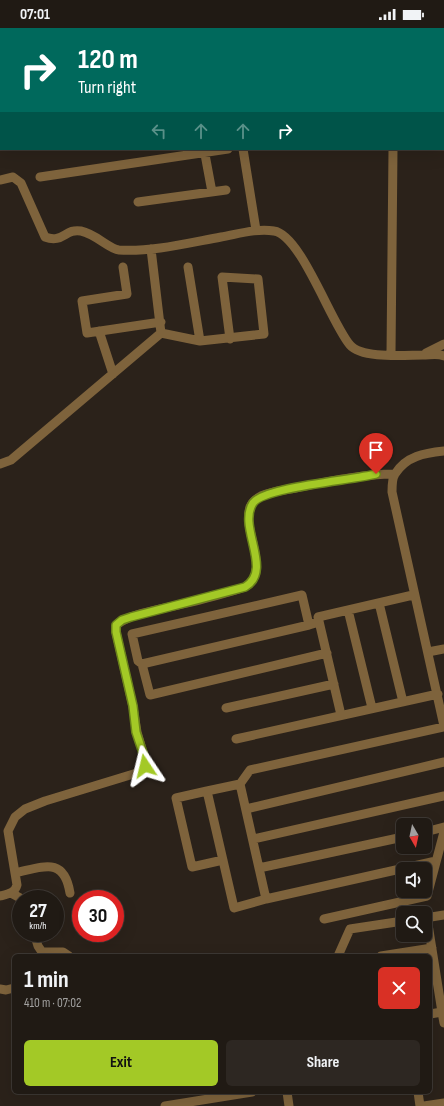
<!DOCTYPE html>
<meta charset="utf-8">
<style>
body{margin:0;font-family:"Sofia Sans Condensed",sans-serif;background:#2d2722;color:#f1f3f6;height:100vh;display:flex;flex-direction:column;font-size:15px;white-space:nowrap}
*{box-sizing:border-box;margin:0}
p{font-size:13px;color:#a2a1a0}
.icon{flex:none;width:22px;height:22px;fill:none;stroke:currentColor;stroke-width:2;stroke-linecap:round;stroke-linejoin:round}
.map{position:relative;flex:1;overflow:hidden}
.details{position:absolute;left:12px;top:926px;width:420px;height:140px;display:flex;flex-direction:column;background:#201a14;border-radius:6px;box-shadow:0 4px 16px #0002,0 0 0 1px #3d3834}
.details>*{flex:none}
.banner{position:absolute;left:0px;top:0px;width:444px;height:122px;box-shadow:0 4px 16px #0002,0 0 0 1px #3d3834;background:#00695c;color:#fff;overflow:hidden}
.needle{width:26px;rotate:171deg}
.buttons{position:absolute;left:396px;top:790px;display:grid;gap:8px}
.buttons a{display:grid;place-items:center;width:36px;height:36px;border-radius:6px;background:#201a14;box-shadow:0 4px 16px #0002,0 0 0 1px #3d3834;font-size:20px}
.speed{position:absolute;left:12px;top:862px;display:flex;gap:8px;font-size:20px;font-weight:700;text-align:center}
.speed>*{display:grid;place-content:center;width:52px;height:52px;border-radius:50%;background:#201a14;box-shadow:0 4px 16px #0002,0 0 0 1px #3d3834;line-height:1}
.speed small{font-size:10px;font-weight:400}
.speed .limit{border:6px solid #d22;background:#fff;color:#111}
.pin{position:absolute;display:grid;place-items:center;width:34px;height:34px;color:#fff;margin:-41px -17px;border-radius:50% 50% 50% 0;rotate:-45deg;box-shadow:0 0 4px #0007}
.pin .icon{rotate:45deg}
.me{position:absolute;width:44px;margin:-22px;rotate:350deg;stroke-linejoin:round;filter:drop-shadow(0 0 3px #0008)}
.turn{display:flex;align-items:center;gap:14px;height:84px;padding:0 12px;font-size:18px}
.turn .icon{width:52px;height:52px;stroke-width:2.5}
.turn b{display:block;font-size:28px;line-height:34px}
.lanes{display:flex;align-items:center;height:38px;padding:0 12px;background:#0003;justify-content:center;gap:20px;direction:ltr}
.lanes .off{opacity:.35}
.round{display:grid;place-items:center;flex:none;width:42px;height:42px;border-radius:6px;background:#2d2722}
.summary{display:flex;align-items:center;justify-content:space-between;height:68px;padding:0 12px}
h1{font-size:24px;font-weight:700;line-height:30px}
.action{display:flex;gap:8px;margin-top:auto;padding:8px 12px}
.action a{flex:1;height:46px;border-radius:6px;background:#a3c926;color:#111;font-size:16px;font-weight:700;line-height:46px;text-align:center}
.action a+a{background:#2d2722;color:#f1f3f6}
.status{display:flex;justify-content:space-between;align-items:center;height:28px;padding:0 20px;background:#201a14;direction:ltr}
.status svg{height:11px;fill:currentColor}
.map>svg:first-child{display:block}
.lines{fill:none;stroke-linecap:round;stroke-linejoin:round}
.minor{stroke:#7e633c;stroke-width:9}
.route-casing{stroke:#6a8319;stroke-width:10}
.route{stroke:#a3c926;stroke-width:7}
</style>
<div class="status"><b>07:01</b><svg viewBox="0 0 49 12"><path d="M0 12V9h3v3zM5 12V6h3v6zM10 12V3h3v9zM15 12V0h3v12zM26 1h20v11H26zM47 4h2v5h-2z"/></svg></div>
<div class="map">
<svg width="444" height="1078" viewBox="0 0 444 1078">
<rect width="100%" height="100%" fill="#2b221a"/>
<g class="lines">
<!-- minor -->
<path class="minor" d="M15 0V1
M55 0V1
M186 0V1
M227 0V1
M268 0 269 1
M305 0V1
M394 1V0
M0 18H1
M204 121 212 164
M243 121 256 202
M40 149 228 121
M0 152 13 149 21 155 45 209C63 216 65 200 81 203 96 206 109 221 119 222 152 224 188 215 221 209 238 206 257 200 274 203 301 207 331 295 350 317 362 331 405 327 423 327 430 327 438 325 444 328
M138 174 226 162
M123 239 127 266 82 273 87 305 161 294
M188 239 200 313
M99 303 113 346
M161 305 200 313 264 306 258 251 222 249 230 311
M426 325 444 316
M391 326 393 121
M444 423C425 425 406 428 395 446 392 450 392 459 392 464L444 698
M0 436 11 432 161 305 151 221
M379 575 403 674
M348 582 372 680
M319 594 309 597 302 567 132 606 138 633 142 636 150 667 327 625
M428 624 444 621
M142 636 309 597
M226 680 334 656
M341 687 318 589 413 567
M236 711 438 666
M240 756 250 742 444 699
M207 763 176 770 192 839 223 832
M246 781 444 734
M425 804 444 799
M253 811 444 768
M259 840 403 809
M15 845C43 839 64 828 70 865
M11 865 22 871
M0 868C8 866 15 865 17 857L8 803 15 789 25 781 45 773 140 744 145 738 144 728 137 704 133 679 116 604 117 597C129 584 180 578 200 572 215 568 230 564 245 559 272 543 242 504 250 479 252 474 257 470 261 468 273 463 287 462 300 459 330 453 363 446 394 446
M266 871 240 756 207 763 234 880 266 871 436 833
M425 890 444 887
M427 890 442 984 430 986
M324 891 427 868 444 804
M34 905 38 918 42 924H63L69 928
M338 928 350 901 403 893
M381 928 432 920
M0 961 6 962 14 960
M444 984H442L444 995
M287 1064 289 1078
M418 1064 420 1078
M165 1078 252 1064
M424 1078 444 1075"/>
</g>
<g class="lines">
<defs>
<path id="route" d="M145 738 144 728 136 704 133 678 116 604V597L122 592 131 589 245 559C274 542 237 499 253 475 264 459 354 452 376 446"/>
</defs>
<!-- route casing -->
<use href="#route" class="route-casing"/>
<!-- route -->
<use href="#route" class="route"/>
</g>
</svg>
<div class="buttons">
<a><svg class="needle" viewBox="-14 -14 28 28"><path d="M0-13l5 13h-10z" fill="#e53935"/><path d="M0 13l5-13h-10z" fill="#a2a1a0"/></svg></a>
<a><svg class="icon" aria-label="sound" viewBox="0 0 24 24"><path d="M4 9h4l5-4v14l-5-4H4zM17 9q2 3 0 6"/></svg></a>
<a><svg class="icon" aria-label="search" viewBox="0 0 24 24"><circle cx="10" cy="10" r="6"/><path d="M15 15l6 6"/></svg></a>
</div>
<div class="speed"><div>27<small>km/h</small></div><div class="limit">30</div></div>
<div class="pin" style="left:376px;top:446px;background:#d93025"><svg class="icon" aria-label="arrive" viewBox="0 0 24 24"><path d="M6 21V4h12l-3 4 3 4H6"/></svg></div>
<svg class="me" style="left:145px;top:738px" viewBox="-20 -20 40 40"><path d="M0-17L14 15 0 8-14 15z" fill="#a3c926" stroke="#fff" stroke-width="4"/></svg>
<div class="banner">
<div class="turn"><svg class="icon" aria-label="right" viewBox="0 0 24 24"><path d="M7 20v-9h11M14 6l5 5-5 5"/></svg><div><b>120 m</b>Turn right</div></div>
<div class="lanes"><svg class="icon off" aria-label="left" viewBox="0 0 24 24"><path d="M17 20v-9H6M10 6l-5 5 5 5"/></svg><svg class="icon off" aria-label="ahead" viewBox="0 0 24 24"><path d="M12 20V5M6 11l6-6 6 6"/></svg><svg class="icon off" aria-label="ahead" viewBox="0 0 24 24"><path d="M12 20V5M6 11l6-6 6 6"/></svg><svg class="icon" aria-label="right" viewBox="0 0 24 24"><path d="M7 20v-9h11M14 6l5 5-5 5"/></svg></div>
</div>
<section class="details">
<div class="summary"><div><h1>1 min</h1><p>410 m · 07:02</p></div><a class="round" style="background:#d93025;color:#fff"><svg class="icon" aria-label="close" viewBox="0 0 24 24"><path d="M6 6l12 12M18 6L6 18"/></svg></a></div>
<div class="action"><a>Exit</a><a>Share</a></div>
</section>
</div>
